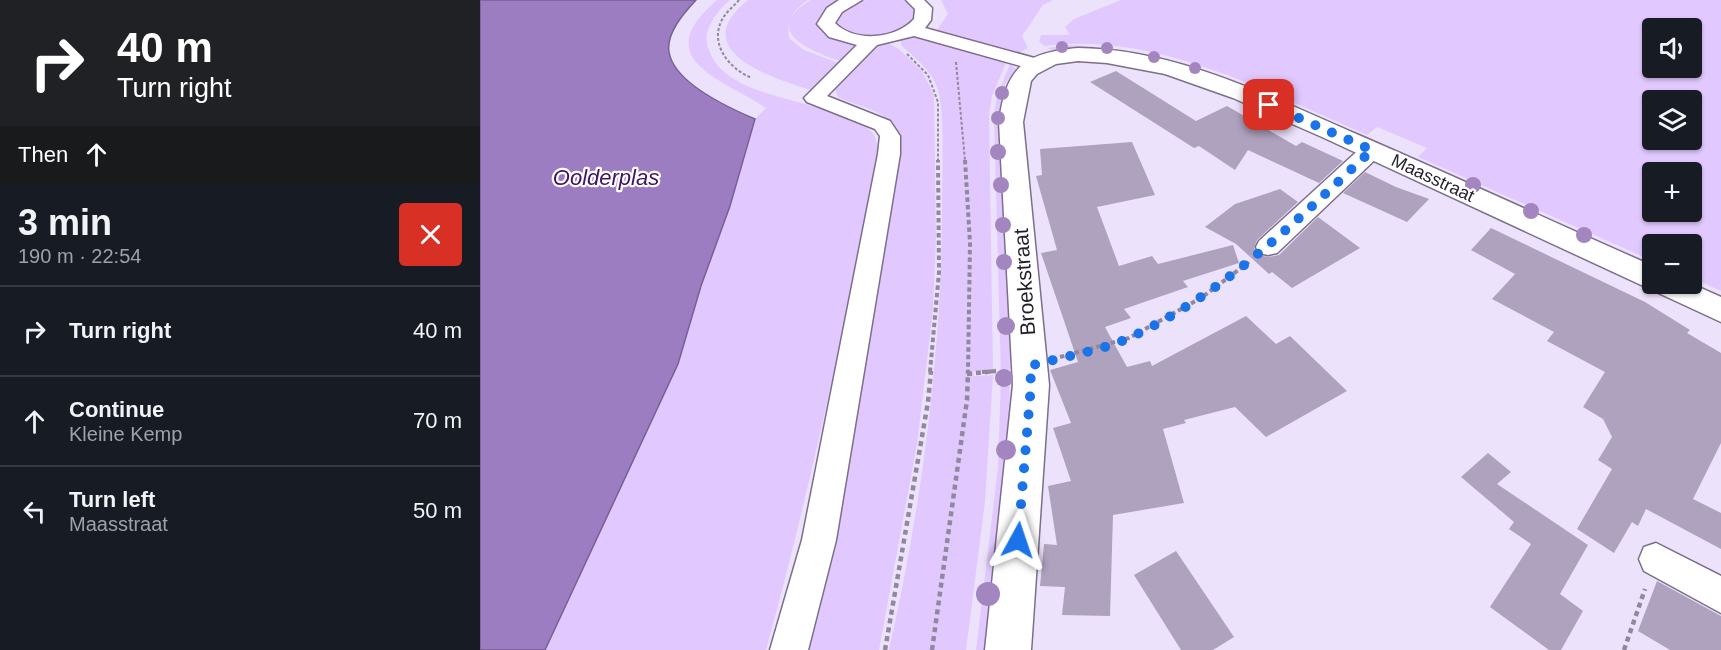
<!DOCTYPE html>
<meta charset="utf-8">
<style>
body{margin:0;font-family:Arial,sans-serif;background:#242831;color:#f1f3f6;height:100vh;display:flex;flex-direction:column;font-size:22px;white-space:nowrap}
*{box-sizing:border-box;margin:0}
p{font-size:20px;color:#9ea1a6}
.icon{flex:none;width:33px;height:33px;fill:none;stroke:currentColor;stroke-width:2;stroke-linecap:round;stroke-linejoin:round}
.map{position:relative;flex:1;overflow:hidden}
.panel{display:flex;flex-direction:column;background:#171b24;width:480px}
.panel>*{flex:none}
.hud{background:#202124;color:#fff;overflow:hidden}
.fabs{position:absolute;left:1162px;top:18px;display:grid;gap:12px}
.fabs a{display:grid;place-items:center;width:60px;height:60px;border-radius:6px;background:#171b24;box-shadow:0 2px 4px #0004;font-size:30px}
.pin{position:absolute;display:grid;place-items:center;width:51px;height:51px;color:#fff;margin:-26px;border-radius:12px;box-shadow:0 3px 9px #0006}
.me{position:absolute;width:66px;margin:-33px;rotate:5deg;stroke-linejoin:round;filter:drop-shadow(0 0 4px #0008)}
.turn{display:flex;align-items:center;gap:21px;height:126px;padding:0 18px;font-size:27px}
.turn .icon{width:78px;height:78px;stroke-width:2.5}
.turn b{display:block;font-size:42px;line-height:51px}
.then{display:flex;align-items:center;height:57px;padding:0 18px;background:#0003;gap:12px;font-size:22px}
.round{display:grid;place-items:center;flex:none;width:63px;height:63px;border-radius:6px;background:#242831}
.head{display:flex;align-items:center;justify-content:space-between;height:102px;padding:0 18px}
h1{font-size:36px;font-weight:700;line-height:45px}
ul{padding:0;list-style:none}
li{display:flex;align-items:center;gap:18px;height:90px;padding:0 18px;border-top:2px solid #363941}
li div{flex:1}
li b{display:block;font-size:22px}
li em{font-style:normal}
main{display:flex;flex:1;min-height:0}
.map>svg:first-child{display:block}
.green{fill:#e1c9ff;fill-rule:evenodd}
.water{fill:#9d7dc1;stroke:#786093;stroke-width:1.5}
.building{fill:#afa2bf}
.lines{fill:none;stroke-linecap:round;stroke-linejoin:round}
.minor-casing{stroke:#7c6f8a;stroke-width:3}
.tertiary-casing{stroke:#7c6f8a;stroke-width:3}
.path-far2{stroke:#91889b;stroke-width:2;stroke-dasharray:3 2;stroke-linecap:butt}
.path-far1{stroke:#91889b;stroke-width:4;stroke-dasharray:4.5 3;stroke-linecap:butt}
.path{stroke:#91889b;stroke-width:4.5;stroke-dasharray:5 4;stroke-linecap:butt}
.minor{fill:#fff;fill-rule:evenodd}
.tertiary{fill:#fff;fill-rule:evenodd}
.tree{fill:#a386c0}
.route{stroke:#1a73e8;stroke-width:10;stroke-dasharray:0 18}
.labels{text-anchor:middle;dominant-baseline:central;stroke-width:4.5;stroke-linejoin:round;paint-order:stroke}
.far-street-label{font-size:18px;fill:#231e29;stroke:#fff}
.street-label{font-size:21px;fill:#231e29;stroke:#fff}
.water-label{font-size:22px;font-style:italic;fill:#411265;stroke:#fff}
</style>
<main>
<section class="panel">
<div class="hud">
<div class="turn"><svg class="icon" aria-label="right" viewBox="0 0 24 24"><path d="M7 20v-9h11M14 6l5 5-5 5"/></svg><div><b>40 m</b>Turn right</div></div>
<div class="then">Then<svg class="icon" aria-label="ahead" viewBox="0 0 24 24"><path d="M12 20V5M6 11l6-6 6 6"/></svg></div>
</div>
<div class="head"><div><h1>3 min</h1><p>190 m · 22:54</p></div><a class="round" style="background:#d93025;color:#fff"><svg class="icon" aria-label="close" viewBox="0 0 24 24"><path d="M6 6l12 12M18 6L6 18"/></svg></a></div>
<ul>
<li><svg class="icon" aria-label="right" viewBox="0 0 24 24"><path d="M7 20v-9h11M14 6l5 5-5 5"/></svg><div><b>Turn right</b></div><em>40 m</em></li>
<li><svg class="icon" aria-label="ahead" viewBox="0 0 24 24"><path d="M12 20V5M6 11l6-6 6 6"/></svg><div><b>Continue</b><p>Kleine Kemp</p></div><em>70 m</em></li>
<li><svg class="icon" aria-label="left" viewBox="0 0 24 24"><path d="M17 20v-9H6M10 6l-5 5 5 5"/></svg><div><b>Turn left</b><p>Maasstraat</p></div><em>50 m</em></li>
</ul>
</section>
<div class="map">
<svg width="1241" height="650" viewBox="0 0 1241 650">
<rect width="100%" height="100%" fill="#ede2fb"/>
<!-- green -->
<path class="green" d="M237 0H250C239 9 224 28 227 43 239 105 351 95 391 131 397 137 398 149 400 157 365 322 331 487 286 650H65L198 364 221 286 250 206 275 119 286 108C243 79 167 60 237 0Z
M268 0H328C314 9 304 22 310 39L324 50 361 64 334 91C296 79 203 52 268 0Z
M331 0H363L345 11 338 24C342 41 365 43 380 44L363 62C333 52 278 32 331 0Z
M387 0H423L437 9 439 14C419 40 381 43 355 26L357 14 374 3Z
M461 0H573L563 5 542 36 548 48 539 53 457 30 468 14Z
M641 0H1241V291L1212 278V244H1173V261L938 157 947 148 897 127 887 135C786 92 676 31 564 46L559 41 561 35H590L585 27 594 19ZM1173 28H1212V68H1173ZM1173 100H1212V140H1173ZM1173 172H1212V212H1173Z
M435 35 526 63 512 96 509 115 513 370 493 371 494 376 513 375 505 502 486 650H409C442 504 462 353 462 203 462 173 465 123 459 94 455 73 436 59 421 45V38Z
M407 42 420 50 442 71 454 95 456 239 453 310 437 444 399 650H313L416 130C406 109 377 107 358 97L354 88 391 48Z
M587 45C702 49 798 99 901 144L897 147 749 84 589 50 576 51 567 48Z
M530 64 536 69 525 84 521 113 530 353 529 440 508 650H496L518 468 521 376 514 115 517 96Z
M908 147 1173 264V272L904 150Z"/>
<!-- water -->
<path class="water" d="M0 0H216C204 13 186 33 189 52 194 83 249 108 275 119L250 206 221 286 198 364 65 650H0Z"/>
<!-- building -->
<path class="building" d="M636 71 716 121 747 106 816 146 822 142 863 161 839 183 768 150 755 170 719 146 714 148 610 82Z
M652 142 675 195 617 207 639 266 672 256 678 264 753 245 759 263 703 281 708 287 644 309 651 318 625 327 647 367 670 361 672 366 766 316 796 344 810 336 867 391 786 437 755 407 704 420 706 423 683 429 704 503 633 515 630 616 582 615 585 587 560 586 564 544 577 545 568 486 591 481 573 428 591 423 570 370 598 362 561 253 577 250 556 176 562 175 560 149Z
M885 172 916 187 949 199 927 222 863 193Z
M800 189 818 202 777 240 774 248 779 255 788 257 799 255 838 217 880 248 812 288 792 272 789 274 756 244 725 227 755 204Z
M1011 228 1165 302 1210 330 1207 333 1241 353V443L1213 499 1241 513V549L1166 509 1158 526 1152 522 1134 553 1097 529 1132 469 1118 460 1132 437 1123 419 1103 407 1125 372 1067 341 1074 332 1012 299 1035 274 991 250Z
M1008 453 1031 472 1017 484 1108 545 1080 594 1103 611 1081 650H1069L1010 607 1051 544 1029 529 1034 522 981 477Z
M696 551 754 637 733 650H701L654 575Z
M1177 581 1241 616V650H1190L1158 631Z"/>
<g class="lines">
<defs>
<path id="minor" d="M359 0H382L362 12 355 23C375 43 416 39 434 19L435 9 426 0H444L452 8 451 20 445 28 562 60 564 64 555 70 434 36 397 45 347 96 410 121 420 136V154L356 540 328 650H290L322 540 398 154 400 136 395 129 327 102 324 98 377 45 349 37 337 24 347 8Z
M892 144 900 145 903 150 900 155 797 253 788 255 779 253 776 247 779 241 884 145Z
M1176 543 1241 576V613L1164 571 1159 559 1164 547Z"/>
<path id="tertiary" d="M598 48C696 49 786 95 874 133 974 176 1073 222 1173 266V284H1212L1241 297V322L842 137 753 98 685 74 627 63 598 61 576 64 557 74 551 81 543 122 569 385 551 650H505L533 385 519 122C526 68 543 53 598 48Z"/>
</defs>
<!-- minor casing -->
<use href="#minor" class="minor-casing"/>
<!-- tertiary casing -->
<use href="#tertiary" class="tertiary-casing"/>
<!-- path-far2 -->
<path class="path-far2" d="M259 0C254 6 247 11 243 18 228 43 249 69 272 78
M427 54 448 75 458 102V161
M476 62 485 161"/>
<!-- path-far1 -->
<path class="path-far1" d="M485 160 490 243 488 372
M580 357 649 338 721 298 769 262
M450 372 459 272 458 160
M502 372 516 371"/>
<!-- path -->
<path class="path" d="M487 374 516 371
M405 650 448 402 451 371
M452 650 487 400 488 371
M1144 650 1165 589"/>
<!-- minor -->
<use href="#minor" class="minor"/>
<!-- tertiary -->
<use href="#tertiary" class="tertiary"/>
</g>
<!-- trees -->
<g class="tree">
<circle cx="582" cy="47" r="6"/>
<circle cx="627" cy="48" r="6"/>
<circle cx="674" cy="57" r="6"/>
<circle cx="715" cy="68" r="6"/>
<circle cx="522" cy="93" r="7"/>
<circle cx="518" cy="118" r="7"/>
<circle cx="518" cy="152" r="8"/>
<circle cx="521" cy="185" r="8"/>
<circle cx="993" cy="185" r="8"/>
<circle cx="1051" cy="211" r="8"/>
<circle cx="523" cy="225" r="8"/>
<circle cx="1104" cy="235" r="8"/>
<circle cx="524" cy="262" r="8"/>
<circle cx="526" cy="326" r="9"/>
<circle cx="524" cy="378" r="9"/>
<circle cx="526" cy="450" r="10"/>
<circle cx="508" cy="594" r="12"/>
</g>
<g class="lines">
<!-- route -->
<path class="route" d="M538 540 551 385 550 366C581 357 622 351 651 337 745 293 817 220 892 150L789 105"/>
</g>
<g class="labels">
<!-- far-street labels -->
<g class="far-street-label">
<text transform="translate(953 178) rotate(25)">Maasstraat</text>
</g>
<!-- street labels -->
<g class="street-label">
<text transform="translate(544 282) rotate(-94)">Broekstraat</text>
</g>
<!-- water labels -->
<g class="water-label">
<text x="126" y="177">Oolderplas</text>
</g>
</g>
</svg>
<div class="fabs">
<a><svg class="icon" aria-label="sound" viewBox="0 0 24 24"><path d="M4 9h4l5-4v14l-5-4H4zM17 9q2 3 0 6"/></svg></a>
<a><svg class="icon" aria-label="layers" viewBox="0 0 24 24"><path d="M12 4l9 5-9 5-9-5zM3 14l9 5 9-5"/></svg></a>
<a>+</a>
<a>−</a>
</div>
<div class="pin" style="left:789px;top:105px;background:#d93025"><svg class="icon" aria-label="arrive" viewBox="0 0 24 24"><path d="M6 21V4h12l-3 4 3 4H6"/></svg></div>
<svg class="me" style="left:538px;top:540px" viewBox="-20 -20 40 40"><path d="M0-17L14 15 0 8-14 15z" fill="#1a73e8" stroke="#fff" stroke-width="4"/></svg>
</div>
</main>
